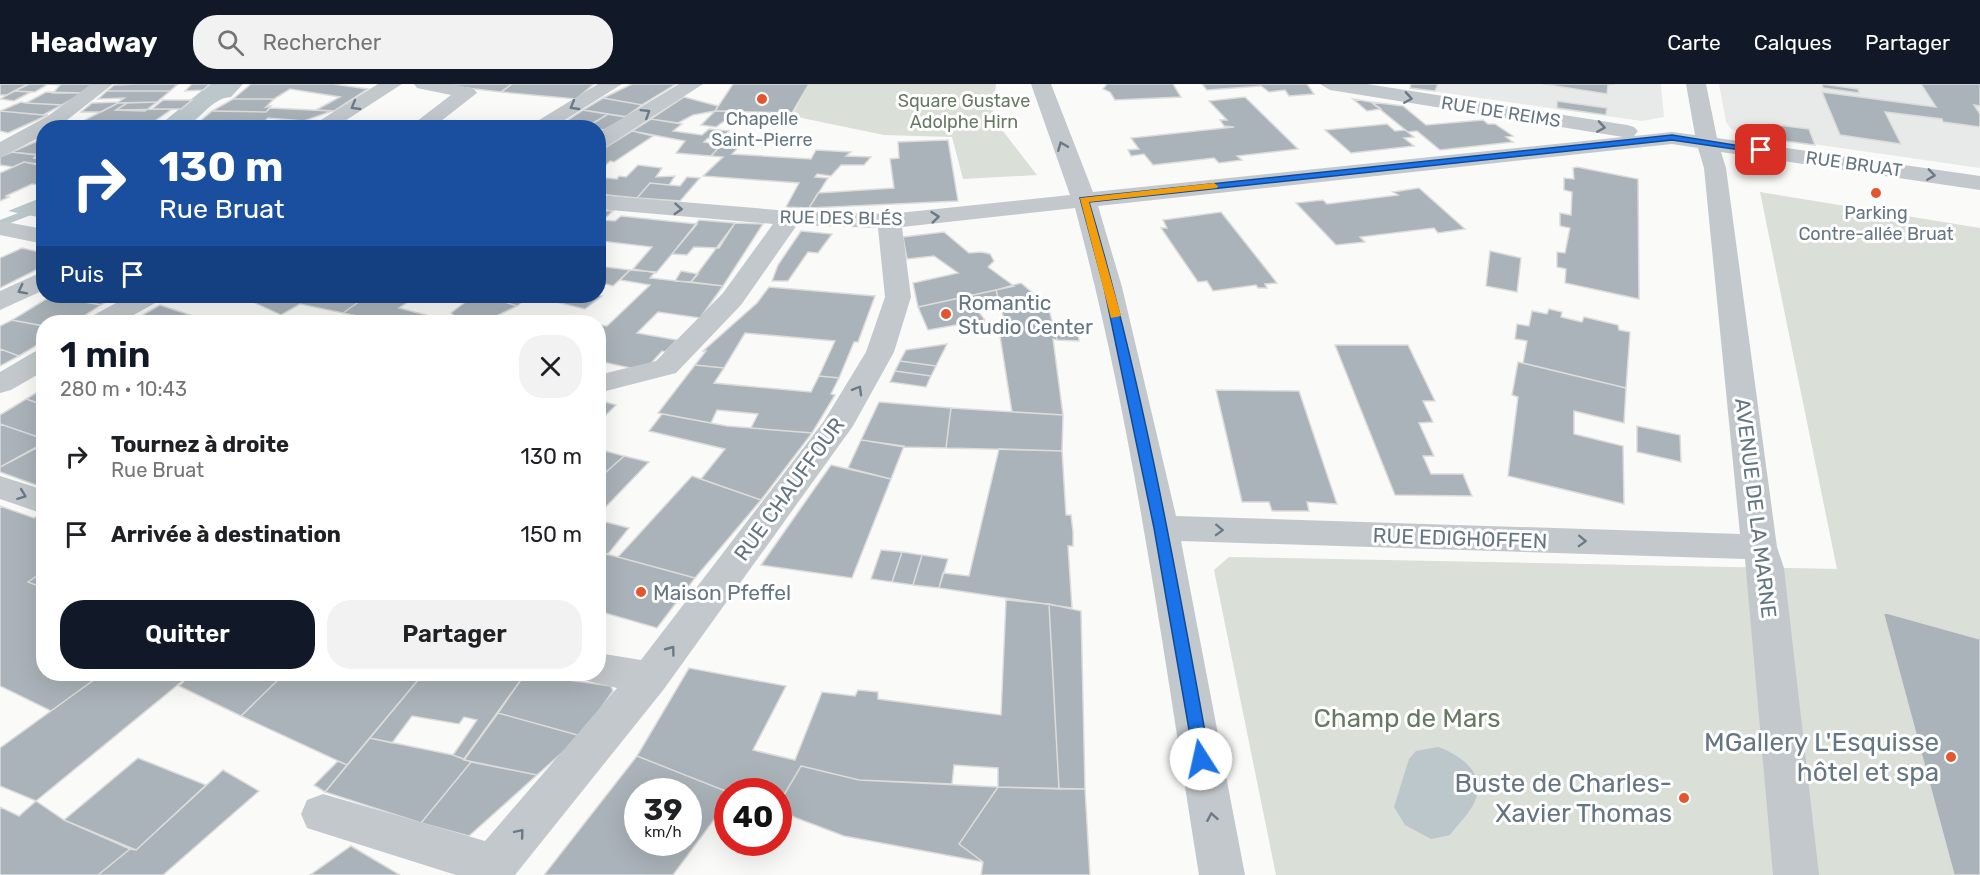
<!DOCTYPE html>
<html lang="fr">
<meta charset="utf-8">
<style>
body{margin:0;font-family:Rubik,sans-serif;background:#f2f2f2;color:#202124;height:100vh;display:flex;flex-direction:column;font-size:22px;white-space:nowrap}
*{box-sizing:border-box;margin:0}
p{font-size:20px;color:#757577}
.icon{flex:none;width:33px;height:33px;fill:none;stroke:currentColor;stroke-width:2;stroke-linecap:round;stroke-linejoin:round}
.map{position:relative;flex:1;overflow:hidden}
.side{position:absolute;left:36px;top:231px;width:570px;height:366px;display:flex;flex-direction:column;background:#fff;border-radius:24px;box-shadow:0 6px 24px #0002}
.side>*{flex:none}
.top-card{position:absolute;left:36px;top:36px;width:570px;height:183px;border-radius:24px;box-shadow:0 6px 24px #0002;background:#1a4fa0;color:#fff;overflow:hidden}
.speed{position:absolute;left:624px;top:694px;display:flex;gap:12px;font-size:30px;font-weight:700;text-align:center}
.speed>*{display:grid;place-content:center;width:78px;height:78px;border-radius:50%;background:#fff;box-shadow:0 6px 24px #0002;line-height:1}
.speed small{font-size:15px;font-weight:400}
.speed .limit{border:9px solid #d22;background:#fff;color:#111}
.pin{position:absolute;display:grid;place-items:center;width:51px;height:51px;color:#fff;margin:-26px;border-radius:12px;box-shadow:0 3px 9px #0006}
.me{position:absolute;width:66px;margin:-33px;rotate:350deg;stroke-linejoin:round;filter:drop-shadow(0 0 4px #0008)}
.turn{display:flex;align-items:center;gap:21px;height:126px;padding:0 24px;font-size:27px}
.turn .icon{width:78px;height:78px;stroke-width:2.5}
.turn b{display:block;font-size:42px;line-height:51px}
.then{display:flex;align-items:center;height:57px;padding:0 24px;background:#0003;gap:12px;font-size:22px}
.round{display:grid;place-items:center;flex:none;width:63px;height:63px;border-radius:24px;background:#f2f2f2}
.overview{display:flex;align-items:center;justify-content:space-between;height:102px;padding:0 24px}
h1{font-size:36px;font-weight:600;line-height:45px;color:#111827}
.button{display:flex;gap:12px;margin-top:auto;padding:12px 24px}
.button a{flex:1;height:69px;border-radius:24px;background:#111827;color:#fff;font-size:24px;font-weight:600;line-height:69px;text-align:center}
.button a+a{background:#f2f2f2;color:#202124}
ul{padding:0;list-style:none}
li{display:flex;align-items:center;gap:18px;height:78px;padding:0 24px}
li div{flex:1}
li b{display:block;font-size:22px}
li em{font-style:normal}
header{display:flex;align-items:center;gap:36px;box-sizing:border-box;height:84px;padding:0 30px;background:#111827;color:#fff}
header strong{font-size:28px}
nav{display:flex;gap:33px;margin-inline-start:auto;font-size:21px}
.search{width:420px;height:54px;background:#f2f2f2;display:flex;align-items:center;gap:15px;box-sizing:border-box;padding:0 21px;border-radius:24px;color:#757577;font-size:22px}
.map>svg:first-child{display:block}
.built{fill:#e8e9e9}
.green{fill:#dadfd7}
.water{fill:#bbc7cb}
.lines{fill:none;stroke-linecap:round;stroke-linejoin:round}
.stream{fill:#bbc7cb;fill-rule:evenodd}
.building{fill:#aab3b9;stroke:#dcdcda;stroke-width:1.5;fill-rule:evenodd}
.minor{fill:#c3c8cc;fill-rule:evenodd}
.oneway{stroke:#6a7a87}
.route{fill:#1a73e8;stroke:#114b97;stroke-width:1.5}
.slow{fill:#f59e0b}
.poi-dot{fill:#e4572e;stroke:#fff;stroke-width:2}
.labels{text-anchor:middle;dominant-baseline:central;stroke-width:6;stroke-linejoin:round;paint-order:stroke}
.far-park-label{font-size:18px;fill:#687a64;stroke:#fff}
.far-street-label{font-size:18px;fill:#657683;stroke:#fff}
.far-poi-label{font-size:18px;fill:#657683;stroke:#fff}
.poi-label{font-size:21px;fill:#657683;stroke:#fff;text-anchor:start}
.street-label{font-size:21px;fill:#657683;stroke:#fff}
.near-park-label{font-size:26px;fill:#687a64;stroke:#fff}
.near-poi-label{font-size:26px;fill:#657683;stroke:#fff;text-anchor:end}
</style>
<header>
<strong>Headway</strong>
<div class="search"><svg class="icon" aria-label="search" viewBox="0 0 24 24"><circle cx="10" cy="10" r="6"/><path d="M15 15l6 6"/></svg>Rechercher</div>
<nav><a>Carte</a><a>Calques</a><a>Partager</a></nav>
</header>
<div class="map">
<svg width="1980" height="791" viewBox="0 0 1980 791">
<rect width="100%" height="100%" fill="#fafaf8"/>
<!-- built -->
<path class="built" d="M1411 0H1661L1664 33 1642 37 1410 4Z
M1719 0H1980V84L1744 50 1731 45 1726 38Z"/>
<!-- green -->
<path class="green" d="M809 0H996L992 33 1037 91 963 95 952 53 884 51 792 32Z
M1760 108 1980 144V791H1276L1214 486 1229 473 1837 485Z"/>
<!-- water -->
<path class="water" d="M210 0H243L231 13C211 14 201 36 184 43 177 46 163 43 156 44Z
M43 113V134L8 127Z
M1438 663C1459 670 1488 690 1475 717 1470 729 1458 740 1450 751L1431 755 1405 741 1394 723 1409 675 1416 667Z"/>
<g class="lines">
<!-- stream -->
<path class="stream" d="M44 119V126L0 143V136Z"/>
</g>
<!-- building -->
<path class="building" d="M0 0H29L7 11H0Z
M28 0H48L35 8 14 7Z
M48 0H94L83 9H53L60 1Z
M136 0H178L170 7H107L114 1Z
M192 0H210L203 6 185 7Z
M251 0H333L368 5 334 27 316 26 340 13 290 5 274 15H233Z
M453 0H512L501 8 450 2Z
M512 0H594L576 15 501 8Z
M632 0H676L642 21 603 14Z
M733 0H809L792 29 715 27Z
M1107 0H1173L1181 13 1115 16 1110 8 1103 5Z
M1202 0H1307L1314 10 1289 12 1285 6 1269 8 1261 2 1207 6Z
M1411 0H1438L1435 7 1410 4Z
M1543 0H1615L1608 1 1607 10Z
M1822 0 1858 5 1859 9 1823 4Z
M1921 0H1980V22L1974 21 1980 30V43L1943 38 1942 35 1885 28 1901 60 1840 51 1822 8 1936 23Z
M14 7 31 8 14 17 0 15Z
M107 7H170L157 18 118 19 101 28H81L92 19 118 18 124 14 98 15Z
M46 8 83 9 62 21 26 19Z
M684 13 718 22 715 27 693 31 678 39 651 35Z
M1245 13 1298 65 1237 72 1242 76 1219 79 1214 74 1153 81 1144 70 1131 72 1128 66 1139 65 1131 54 1234 43 1224 42 1220 36H1227L1209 17Z
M603 14 642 21 625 33 583 26Z
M233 15H274L266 23 271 22 266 28 212 27Z
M1353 15 1371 18 1381 25 1367 27Z
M163 16H192L181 25H152Z
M1557 17 1607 24 1606 31 1557 24Z
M21 18 26 19 62 21 43 31 0 27Z
M157 18 145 27 116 26 127 19Z
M1371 18 1403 22 1426 41 1483 36 1488 40H1495L1513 52 1506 53 1513 58 1440 66 1417 47 1408 48Z
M118 19H127L116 26 172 25 148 42 156 44H56L69 39H79Z
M270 24 332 27 304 37 268 34 258 44H192L212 27 266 28Z
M583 26 608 30 587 43 563 39Z
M0 27 43 31H48L8 49 0 47Z
M715 27H738L716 43 701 41Z
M608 30 628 33 604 46 587 43Z
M651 35 682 40 673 47 702 51 709 45 729 47 721 56 708 54 704 58 721 61 711 72 676 69 685 57 632 47Z
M1387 40 1395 47 1405 46 1414 53 1404 54 1414 62 1351 69 1325 46Z
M1778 41 1809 45 1815 61 1784 57Z
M632 47 653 52 614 78 610 77 598 89V68Z
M44 54V72L12 68Z
M948 56 958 117 809 124 818 109 894 104 890 75 899 74 898 58Z
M721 61 740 62 732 70 811 75 816 66 851 68 846 72 871 73 864 81H841L831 92 817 90 815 93 828 94 809 124 786 123 799 99 703 92 723 73 711 72Z
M12 68 40 71 33 74 44 75V81L24 78 13 83 0 81V73Z
M24 78 44 82V102L32 100 6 112 9 113 0 117V89Z
M638 81 662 84 656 93 675 92 669 101 650 99 637 114 598 110V93L617 95 619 92 626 93Z
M1577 83 1638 95 1639 215 1565 199 1566 185 1557 183V168L1565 169 1570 144 1560 142V129L1571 131 1572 108 1564 106V94L1574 95 1573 84Z
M687 93 700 94 680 117 637 114 650 99 680 102Z
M1419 104 1465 145 1438 149 1434 144 1360 153 1365 158 1336 161 1296 119 1323 116 1327 120 1398 111 1393 108Z
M598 126 613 127 598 141Z
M1221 128 1270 190 1277 199 1265 200 1267 204H1258L1256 201 1213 207 1207 197 1198 198 1161 144H1167L1163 136Z
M621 132 697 140 656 189 633 185 652 163 601 157 598 160V141L603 136 615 137Z
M699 136 735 139 719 164 694 163 687 171 672 170Z
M735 139 763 140 723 202 691 198Z
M801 147 832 150 818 169 808 168 788 197H772L778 181Z
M944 148 969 169 981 168 990 170 994 177 988 183 1014 202 918 223 913 199 958 189 934 172 907 175 903 153Z
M22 164 44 169V182L0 204V174Z
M1490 167 1521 174 1517 208 1486 202Z
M598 182 630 186 613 202 598 198Z
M630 186 655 188 650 194 723 202 700 234 658 228 637 249 677 256 665 268 662 267 644 287 598 277V241L607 242 650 201 620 196Z
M681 187 698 190 691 198 675 197Z
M1021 199 1048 222 1057 256 1053 255 1063 331 1012 328 1000 252 994 247 1007 246 996 206Z
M769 203 875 212 858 258H854L839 294 819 292 835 257 745 249 724 284 695 281 706 267H703L757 219Z
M996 206 1000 222 977 226 985 236 928 246 918 223Z
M51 212H116L101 221Z
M51 212 101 221 75 238H44V242L12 236Z
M240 212H367L343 229 300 220 281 231Z
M367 212H417L399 224 453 238H385L343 229Z
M473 212H486L517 222 484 238H457L460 237 451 229Z
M486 212 598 211 602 212 585 225 531 212 517 222Z
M160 221 199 234 195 236 204 238H165L139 233Z
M1549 225 1562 228 1561 233 1582 238 1584 233 1618 241 1619 246 1630 248 1626 304 1523 279 1527 257 1515 255 1517 240 1529 242 1532 227 1547 230Z
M139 233 165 238H131Z
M12 236 44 242V257L19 272 0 265V242Z
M1060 248H1078L1079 257 1057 256 1056 252Z
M947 260 936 282 900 277 906 266Z
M1335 261H1408L1435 317H1423L1433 338 1419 339 1434 372H1423L1431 390H1463L1472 412 1395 411Z
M0 265 19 272 0 282Z
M900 277 936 282 931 292 895 287Z
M1518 278 1626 304 1624 339 1574 327V350L1623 362 1624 420 1508 392 1518 313 1512 311Z
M695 281 724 284 714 299 811 308 819 292 839 294 831 310 835 311 812 349 751 344 758 330 717 326 711 339 658 329Z
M895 287 931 292 926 303 890 298Z
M44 304V321L26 315Z
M1216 306 1299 307 1337 420 1307 418 1309 427H1272L1269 418H1242Z
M26 315 44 321V355L0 340V331Z
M598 316 616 321 598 339Z
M879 318 951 324 946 364 904 363 861 356Z
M951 324 1063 331 1062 367 946 364Z
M662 330 727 342 812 349 761 416 701 395 725 365 649 347Z
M0 340 44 355V359L0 383Z
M1637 342 1680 351 1681 378 1637 368Z
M861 356 904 362 891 395 848 384Z
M44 360V404L0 388V383Z
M598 365 624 372 598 395Z
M999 365 1062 367 1066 431H1071L1073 448V462H1068L1072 524 939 504 943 489 969 492Z
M624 372 649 378 598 431V395Z
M831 381 891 395 852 494 761 481Z
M692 392 761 416 695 494 618 473Z
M0 422 34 434 37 432 44 434V487L28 498 44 504V590H102L51 627 0 602Z
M598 436 629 444 608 470 598 468Z
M881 466 902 468 892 498 871 495Z
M598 468 618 473 695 494 657 544 598 527Z
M902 468 922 471 913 501 892 498Z
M922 471 948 475 939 504 913 501Z
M44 487V504L28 498Z
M1006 516 1049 520 1059 705 998 703V684L954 681 952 700 859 696 801 682 778 721V708H728L637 672 689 584 786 602 753 666 795 676 822 608 855 612 858 606 878 608V615L1001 631Z
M1049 520 1081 527 1085 705H1059Z
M1883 528 1980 555V791H1954Z
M102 590H191L36 717 0 702V664Z
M191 590H284L241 632 179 602Z
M284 590H423L347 681 241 632Z
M423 590H525L464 675 453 671 477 636 464 633 459 640 412 632 392 659 370 654Z
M525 590 611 602 613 607 581 652 498 629Z
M498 629 581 652 537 691 464 676Z
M370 654 453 671 471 678 421 739 325 708Z
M637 672 728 708V717L673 791H544ZM638 708H688V759H638Z
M138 674 206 701 136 766 64 736Z
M338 677 347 681 325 708 314 701Z
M471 678 537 691 469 752 421 739Z
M801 682 859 696 998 703 959 760 983 778 844 752 778 727V721Z
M223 686 259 707 163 791H98L130 765 136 766Z
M998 703 1085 705 1090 791H981L983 778 959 760Z
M36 717 64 736 130 765 98 791H0V723L19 732Z
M351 762 400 791H310Z"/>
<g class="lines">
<!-- minor -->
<path class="minor" d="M91 0H113L62 40 57 44H44V51L0 74V58L48 32Z
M378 0H402L334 44H308Z
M414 0H452L474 5 477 9 432 44H408L451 11 417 4Z
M598 0H622L552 44H526Z
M679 0H703L606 63 598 64V49Z
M1031 0H1051L1093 108 1623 53 1330 6 1320 0H1367L1627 41 1634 43 1638 47 1634 52 1672 48 1695 51 1686 0H1706L1717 54 1980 92V106L1721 68 1726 84 1777 463 1784 484 1819 791H1773L1745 475 1181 457 1245 791H1199C1163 568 1134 343 1075 124L902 143 911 213 894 268 853 342 664 605 515 791H456L307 744 301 730 307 716 323 710 485 757 617 604 584 596 581 590H598V569L641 576 824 337 866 268 885 213 878 144 797 141 741 221 676 289 598 309V291L656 277 723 209 773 140 598 125V111L790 127 889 130 1070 111ZM1672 60 1698 64 1704 84 1740 450 1176 432 1122 203 1098 122Z
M0 137 44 145V160L0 151Z
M44 187V206L0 226V207Z
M129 212H161L157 218 121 238H88L92 232Z
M44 265V287L11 306 0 309V288L34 268Z
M0 392 44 406V430L0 415Z"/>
</g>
<!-- one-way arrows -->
<defs><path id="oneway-chevron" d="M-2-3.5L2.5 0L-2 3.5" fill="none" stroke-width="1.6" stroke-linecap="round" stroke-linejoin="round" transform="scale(1.5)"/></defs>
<g class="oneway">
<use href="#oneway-chevron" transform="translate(1408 14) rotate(9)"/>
<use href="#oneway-chevron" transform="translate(355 22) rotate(150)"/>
<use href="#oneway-chevron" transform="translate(574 22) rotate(150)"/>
<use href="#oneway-chevron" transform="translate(646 29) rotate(-32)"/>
<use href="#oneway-chevron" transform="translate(1601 43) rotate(9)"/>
<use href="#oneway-chevron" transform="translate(1062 62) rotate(-112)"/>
<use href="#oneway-chevron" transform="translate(1931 91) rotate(8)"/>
<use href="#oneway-chevron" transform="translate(678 125) rotate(4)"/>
<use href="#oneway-chevron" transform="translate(935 133) rotate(-6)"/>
<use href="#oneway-chevron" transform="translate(22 206) rotate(153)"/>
<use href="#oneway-chevron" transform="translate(858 306) rotate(-60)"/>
<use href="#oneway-chevron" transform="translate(22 411) rotate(21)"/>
<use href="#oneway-chevron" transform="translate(1219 446) rotate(2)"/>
<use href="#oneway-chevron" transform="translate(1582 457) rotate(2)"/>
<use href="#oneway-chevron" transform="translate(671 566) rotate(-53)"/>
<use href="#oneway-chevron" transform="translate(1212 733) rotate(-100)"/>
<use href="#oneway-chevron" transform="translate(520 749) rotate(-50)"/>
</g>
<!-- route -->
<path class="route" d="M1672 51 1765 66 1761 69 1672 56 1089 118C1143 300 1176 488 1210 675L1208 680 1201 682 1195 680 1154 444 1104 203 1080 114Z"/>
<!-- slow -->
<path class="slow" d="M1214 99 1218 102 1217 104 1089 118 1121 232 1111 234 1080 114Z"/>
<!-- markers -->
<g class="poi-dot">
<circle cx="762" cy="15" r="6"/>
<circle cx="1876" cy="109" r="6"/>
<circle cx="946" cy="230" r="6"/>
<circle cx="641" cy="508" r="6"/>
<circle cx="1951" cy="673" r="6"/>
<circle cx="1684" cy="714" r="6"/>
</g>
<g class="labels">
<!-- far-park labels -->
<g class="far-park-label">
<text x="964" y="17">Square Gustave<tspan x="964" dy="21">Adolphe Hirn</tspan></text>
</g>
<!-- far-street labels -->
<g class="far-street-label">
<text transform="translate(1501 28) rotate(9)">RUE DE REIMS</text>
<text transform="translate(1854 80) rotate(8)">RUE BRUAT</text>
<text transform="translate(841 134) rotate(1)">RUE DES BLÉS</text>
</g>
<!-- far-poi labels -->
<g class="far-poi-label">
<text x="762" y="35">Chapelle<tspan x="762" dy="21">Saint-Pierre</tspan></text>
<text x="1876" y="129">Parking<tspan x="1876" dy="21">Contre-allée Bruat</tspan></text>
</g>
<!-- poi labels -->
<g class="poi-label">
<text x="958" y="218">Romantic<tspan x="958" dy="24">Studio Center</tspan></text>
<text x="653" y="508">Maison Pfeffel</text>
</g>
<!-- street labels -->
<g class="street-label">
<text transform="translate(789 405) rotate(-54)">RUE CHAUFFOUR</text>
<text transform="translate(1756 424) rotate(83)">AVENUE DE LA MARNE</text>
<text transform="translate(1460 454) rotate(2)">RUE EDIGHOFFEN</text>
</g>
<!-- near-park labels -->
<g class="near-park-label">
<text x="1407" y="634">Champ de Mars</text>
</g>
<!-- near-poi labels -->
<g class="near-poi-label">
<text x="1939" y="658">MGallery L'Esquisse<tspan x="1939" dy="30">hôtel et spa</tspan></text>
<text x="1672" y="699">Buste de Charles-<tspan x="1672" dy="30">Xavier Thomas</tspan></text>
</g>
</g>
</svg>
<div class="speed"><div>39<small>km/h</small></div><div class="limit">40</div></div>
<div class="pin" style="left:1761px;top:66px;background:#d93025"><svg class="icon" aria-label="arrive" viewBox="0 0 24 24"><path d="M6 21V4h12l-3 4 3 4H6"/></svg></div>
<svg class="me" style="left:1201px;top:675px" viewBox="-20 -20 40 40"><circle r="19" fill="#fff"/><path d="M0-13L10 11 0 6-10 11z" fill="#1a73e8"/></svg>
<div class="top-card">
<div class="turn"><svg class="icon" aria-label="right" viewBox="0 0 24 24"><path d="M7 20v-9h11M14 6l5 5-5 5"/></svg><div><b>130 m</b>Rue Bruat</div></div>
<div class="then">Puis<svg class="icon" aria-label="arrive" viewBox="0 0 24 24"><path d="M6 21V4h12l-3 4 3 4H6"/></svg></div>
</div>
<section class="side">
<div class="overview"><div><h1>1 min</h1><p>280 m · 10:43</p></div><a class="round"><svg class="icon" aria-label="close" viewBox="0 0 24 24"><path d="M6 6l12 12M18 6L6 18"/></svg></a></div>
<ul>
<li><svg class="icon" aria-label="right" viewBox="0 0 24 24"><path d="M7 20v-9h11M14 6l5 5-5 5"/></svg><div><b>Tournez à droite</b><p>Rue Bruat</p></div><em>130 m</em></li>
<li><svg class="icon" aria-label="arrive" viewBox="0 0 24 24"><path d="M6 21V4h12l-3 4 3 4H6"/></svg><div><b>Arrivée à destination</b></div><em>150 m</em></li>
</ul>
<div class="button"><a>Quitter</a><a>Partager</a></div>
</section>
</div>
